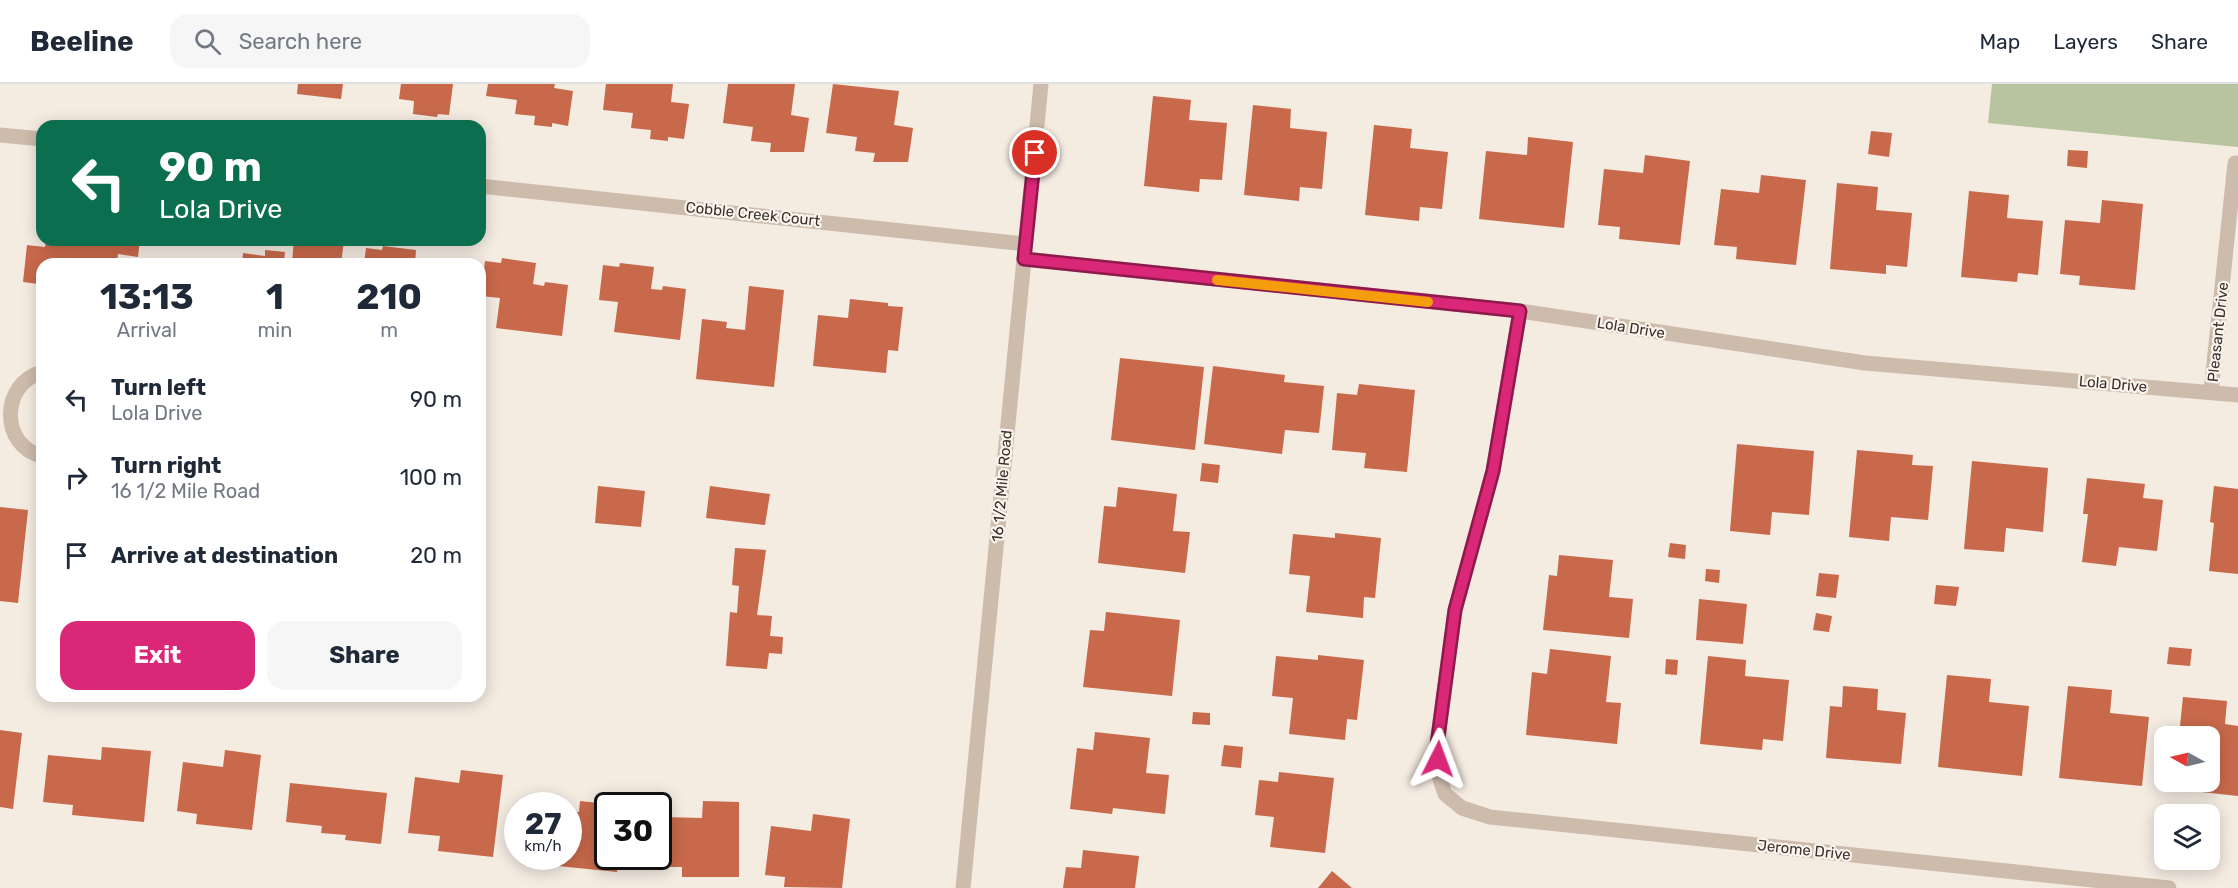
<!DOCTYPE html>
<style>
body{margin:0;font-family:Rubik,sans-serif;background:#f6f6f7;color:#1f2937;height:100vh;display:flex;flex-direction:column;font-size:22px;white-space:nowrap}
*{box-sizing:border-box;margin:0}
p{font-size:20px;color:#747a83}
.icon{flex:none;width:33px;height:33px;fill:none;stroke:currentColor;stroke-width:2;stroke-linecap:round;stroke-linejoin:round}
.map{position:relative;flex:1;overflow:hidden}
.panel{position:absolute;left:36px;top:174px;width:450px;height:444px;display:flex;flex-direction:column;background:#fff;border-radius:18px;box-shadow:0 3px 15px #0003}
.panel>*{flex:none}
.top-card{position:absolute;left:36px;top:36px;width:450px;height:126px;border-radius:18px;box-shadow:0 3px 15px #0003;background:#0b6e4f;color:#fff;overflow:hidden}
.needle{width:39px;rotate:278deg}
.tools{position:absolute;left:2154px;top:642px;display:grid;gap:12px}
.tools a{display:grid;place-items:center;width:66px;height:66px;border-radius:12px;background:#fff;box-shadow:0 3px 15px #0003;font-size:30px}
.speed{position:absolute;left:504px;top:708px;display:flex;gap:12px;font-size:30px;font-weight:700;text-align:center}
.speed>*{display:grid;place-content:center;width:78px;height:78px;border-radius:50%;background:#fff;box-shadow:0 3px 15px #0003;line-height:1}
.speed small{font-size:15px;font-weight:400}
.speed .limit{border:3px solid #111;border-radius:9px;background:#fff;color:#111}
.pin{position:absolute;display:grid;place-items:center;width:51px;height:51px;color:#fff;margin:-26px;border:3px solid #fff;border-radius:50%;box-shadow:0 2px 6px #0007}
.me{position:absolute;width:66px;margin:-33px;rotate:3deg;stroke-linejoin:round;filter:drop-shadow(0 0 4px #0008)}
.turn{display:flex;align-items:center;gap:21px;height:126px;padding:0 24px;font-size:27px}
.turn .icon{width:78px;height:78px;stroke-width:2.5}
.turn b{display:block;font-size:42px;line-height:51px}
.eta{display:flex;justify-content:space-evenly;align-items:center;height:102px;text-align:center}
.eta b{font-size:36px;font-weight:700;line-height:42px}
.button{display:flex;gap:12px;margin-top:auto;padding:12px 24px}
.button a{flex:1;height:69px;border-radius:18px;background:#db2777;color:#fff;font-size:24px;font-weight:700;line-height:69px;text-align:center}
.button a+a{background:#f6f6f7;color:#1f2937}
ul{padding:0;list-style:none}
li{display:flex;align-items:center;gap:18px;height:78px;padding:0 24px}
li div{flex:1}
li b{display:block;font-size:22px}
li em{font-style:normal}
header{display:flex;align-items:center;gap:36px;box-sizing:border-box;height:84px;padding:0 30px;background:#fff;border-bottom:2px solid #e0e1e3}
header strong{font-size:28px}
nav{display:flex;gap:33px;margin-inline-start:auto;font-size:21px}
.search{width:420px;height:54px;background:#f6f6f7;display:flex;align-items:center;gap:15px;box-sizing:border-box;padding:0 21px;border-radius:18px;color:#747a83;font-size:22px}
.map>svg:first-child{display:block}
.green{fill:#b8c4a0}
.building{fill:#c8694b}
.lines{fill:none;stroke-linecap:round;stroke-linejoin:round}
.minor{stroke:#cdbbac;stroke-width:15}
.tertiary{stroke:#cdbbac;stroke-width:15}
.route-casing{stroke:#8e194d;stroke-width:15}
.route{stroke:#db2777;stroke-width:10}
.slow{stroke:#f59e0b;stroke-width:10}
.labels{text-anchor:middle;dominant-baseline:central;stroke-width:4.5;stroke-linejoin:round;paint-order:stroke}
.street-label{font-size:15px;fill:#3b302b;stroke:#fbf5ee}
</style>
<header>
<strong>Beeline</strong>
<div class="search"><svg class="icon" aria-label="search" viewBox="0 0 24 24"><circle cx="10" cy="10" r="6"/><path d="M15 15l6 6"/></svg>Search here</div>
<nav><a>Map</a><a>Layers</a><a>Share</a></nav>
</header>
<div class="map">
<svg width="2238" height="804" viewBox="0 0 2238 804">
<rect width="100%" height="100%" fill="#f4ebe1"/>
<!-- green -->
<path class="green" d="M1992 0H2238V63L1988 39Z"/>
<!-- building -->
<path class="building" d="M298 0H343L341 15 297 10Z
M401 0H453L449 31 438 30 437 33 413 30 414 17 399 15Z
M488 0H555L554 4 573 7 568 42 552 39V43L534 41 535 32 515 30 517 16 486 12Z
M606 0H673L671 18 689 20 684 55 668 53V57L650 55 651 46 631 44 633 29 603 26Z
M728 0H795L791 31 809 34 804 68H770L771 59 751 57 753 43 723 39Z
M833 0 899 7 894 41 913 44 908 78H873L875 69 855 67 857 53 826 49Z
M1153 12 1191 16 1189 36 1227 39 1222 96 1200 95 1199 108 1144 102Z
M1253 21 1291 25 1290 44 1327 48 1322 105 1300 103 1299 117 1244 111Z
M1374 41 1412 45 1410 64 1448 68 1442 125 1420 123 1419 137 1365 131Z
M1871 47 1892 49 1889 73 1868 70Z
M1528 53 1573 58 1564 144 1479 135 1486 67 1527 71Z
M2068 66 2088 67 2087 84 2067 82Z
M1645 71 1690 77 1680 161 1619 155 1620 143 1598 141 1604 85 1643 89Z
M1761 91 1806 96 1796 181 1736 175 1737 163 1714 161 1721 105 1759 109Z
M1837 99 1878 103 1876 126 1912 129 1907 183 1886 181V190L1830 185Z
M1969 107 2009 111 2007 134 2043 137 2038 191 2018 189 2017 198 1961 193Z
M2102 116 2143 120 2135 206 2079 201 2080 192 2060 190 2065 136 2100 139Z
M46 156H140L138 173 118 170 117 180H42V211L37 210 38 200 23 198 27 161 45 163Z
M294 156 344 157 341 180H242L243 169 265 172V166L285 168 284 177 292 178Z
M383 162 416 166 415 180H364L366 164 382 166Z
M502 174 536 179 533 200 544 202 545 198 568 201 562 252 496 244 500 214 481 212 485 177 501 179Z
M620 179 654 183 651 205 662 206 663 202 686 205 680 256 614 248 618 218 599 216 603 181 619 183Z
M749 202 784 206 774 303 696 295 702 235 727 238 726 244 745 246Z
M850 215 888 219V222L903 223 898 267 888 266 886 289 813 282 818 231 848 234Z
M1120 274 1204 283 1195 366 1111 356Z
M1213 282 1285 291 1284 298 1324 302 1319 349 1285 346 1282 370 1204 360Z
M1359 300 1415 306 1407 388 1364 384 1366 369 1332 366 1337 309 1357 311Z
M1737 360 1814 367 1809 431 1772 428 1770 451 1730 447Z
M1857 366 1913 371 1912 381 1933 382 1928 436 1891 433 1889 457 1849 453Z
M1972 377 2048 384 2043 448 2006 444 2004 468 1964 465Z
M1202 379 1220 381 1218 399 1200 397Z
M2087 394 2145 400 2143 414 2163 416 2157 467 2119 463 2116 482 2082 478 2088 430H2083Z
M598 402 645 407 641 443 595 439Z
M710 402 770 410 765 441 706 434Z
M2214 402 2238 405V490L2209 487 2214 439 2210 438Z
M1118 403 1177 410 1173 447 1190 448 1185 489 1098 479 1104 422 1116 423Z
M0 423 28 426 18 519 0 517Z
M1335 449 1381 454 1375 514 1364 513 1363 534 1306 528 1310 492 1289 490 1293 450 1335 454Z
M1670 459 1686 461 1685 475 1668 473Z
M735 464 766 466 757 531 772 532 770 552 783 553 782 570 769 569 767 585 726 582 730 528 737 529 739 502 732 501Z
M1559 471 1613 476 1609 513 1633 515 1629 554 1543 546 1549 491 1557 492Z
M1706 485 1720 486 1719 499 1705 497Z
M1819 489 1839 491 1836 514 1816 512Z
M1936 501 1959 503 1956 522 1934 520Z
M1699 515 1747 520 1743 560 1696 556Z
M1106 528 1180 536 1172 612 1083 603 1090 546 1104 547Z
M1816 529 1832 532 1829 548 1813 546Z
M2169 563 2192 565 2190 582 2167 580Z
M1550 565 1611 572 1606 618 1621 619 1617 660 1526 651 1532 588 1547 590Z
M1318 571 1364 576 1357 636 1347 635 1345 656 1289 650 1293 614 1272 612 1276 572 1318 576Z
M1708 572 1746 576 1745 592 1789 596 1783 657 1763 655 1762 666 1700 660Z
M1666 575 1678 576 1677 591 1665 590Z
M1947 591 1991 595 1989 618 2029 622 2022 692 1938 683Z
M1843 602 1878 605 1877 626 1906 629 1901 680 1826 674 1830 622 1842 623Z
M2068 602 2112 606 2110 629 2149 633 2142 702 2059 694Z
M2183 613 2227 617 2225 640 2238 642V712L2174 705V698H2210V652H2179Z
M1193 628 1210 629V641L1192 640Z
M0 646 22 649 13 725 0 723Z
M1095 648 1150 654 1146 689 1169 691 1165 730 1113 724 1112 730 1070 725 1077 664 1093 666Z
M1224 661 1243 663 1241 684 1221 682Z
M102 663 151 667 144 738 72 731 73 721 43 718 48 671 101 676Z
M225 666 261 671 252 746 196 740 197 730 177 727 183 678 223 683Z
M461 686 503 691 493 773 438 767 440 752 408 749 415 693 459 699Z
M1279 688 1334 694 1325 769 1270 763 1274 733 1255 731 1259 696 1278 698Z
M290 699 387 709 381 760 345 756 346 751 321 749 322 742 286 738Z
M580 717 608 720V772H618L617 788 548 781 549 772H568V727L579 728Z
M703 717 739 718V793H682V783H662L663 733 702 734Z
M813 730 850 735 842 804 784 803 785 793 765 791 771 742 811 747Z
M1083 766 1139 772 1135 804H1063L1066 783 1081 784Z
M1332 787 1352 804H1318Z"/>
<g class="lines">
<!-- minor -->
<path class="minor" d="M0 51 42 55
M480 102 1025 160
M1024 175 1520 227 1865 279 2238 311
M1520 227 1493 387 1455 526 1437 661 1438 689 1445 710 1462 724 1490 733 2169 804
M42 288C0 300 0 362 42 372
M2211 308 2235 79"/>
<!-- tertiary -->
<path class="tertiary" d="M963 804 1041 0"/>
</g>
<g class="lines">
<defs>
<path id="route" d="M1035 69 1024 175 1520 227 1493 387 1455 526 1437 661 1438 675"/>
</defs>
<!-- route casing -->
<use href="#route" class="route-casing"/>
<!-- route -->
<use href="#route" class="route"/>
<!-- slow -->
<path class="slow" d="M1217 196 1428 218"/>
</g>
<g class="labels">
<!-- street labels -->
<g class="street-label">
<text transform="translate(753 130) rotate(6)">Cobble Creek Court</text>
<text transform="translate(1631 244) rotate(9)">Lola Drive</text>
<text transform="translate(2218 248) rotate(-84)">Pleasant Drive</text>
<text transform="translate(2113 300) rotate(5)">Lola Drive</text>
<text transform="translate(1002 402) rotate(-85)">16 1/2 Mile Road</text>
<text transform="translate(1804 766) rotate(6)">Jerome Drive</text>
</g>
</g>
</svg>
<div class="tools">
<a><svg class="needle" viewBox="-14 -14 28 28"><path d="M0-13l5 13h-10z" fill="#e53935"/><path d="M0 13l5-13h-10z" fill="#747a83"/></svg></a>
<a><svg class="icon" aria-label="layers" viewBox="0 0 24 24"><path d="M12 4l9 5-9 5-9-5zM3 14l9 5 9-5"/></svg></a>
</div>
<div class="speed"><div>27<small>km/h</small></div><div class="limit">30</div></div>
<div class="pin" style="left:1035px;top:69px;background:#d93025"><svg class="icon" aria-label="arrive" viewBox="0 0 24 24"><path d="M6 21V4h12l-3 4 3 4H6"/></svg></div>
<svg class="me" style="left:1438px;top:675px" viewBox="-20 -20 40 40"><path d="M0-17L14 15 0 8-14 15z" fill="#db2777" stroke="#fff" stroke-width="4"/></svg>
<div class="top-card">
<div class="turn"><svg class="icon" aria-label="left" viewBox="0 0 24 24"><path d="M17 20v-9H6M10 6l-5 5 5 5"/></svg><div><b>90 m</b>Lola Drive</div></div>
</div>
<section class="panel">
<div class="eta">
<div><b>13:13</b><p>Arrival</p></div>
<div><b>1</b><p>min</p></div>
<div><b>210</b><p>m</p></div>
</div>
<ul>
<li><svg class="icon" aria-label="left" viewBox="0 0 24 24"><path d="M17 20v-9H6M10 6l-5 5 5 5"/></svg><div><b>Turn left</b><p>Lola Drive</p></div><em>90 m</em></li>
<li><svg class="icon" aria-label="right" viewBox="0 0 24 24"><path d="M7 20v-9h11M14 6l5 5-5 5"/></svg><div><b>Turn right</b><p>16 1/2 Mile Road</p></div><em>100 m</em></li>
<li><svg class="icon" aria-label="arrive" viewBox="0 0 24 24"><path d="M6 21V4h12l-3 4 3 4H6"/></svg><div><b>Arrive at destination</b></div><em>20 m</em></li>
</ul>
<div class="button"><a>Exit</a><a>Share</a></div>
</section>
</div>
